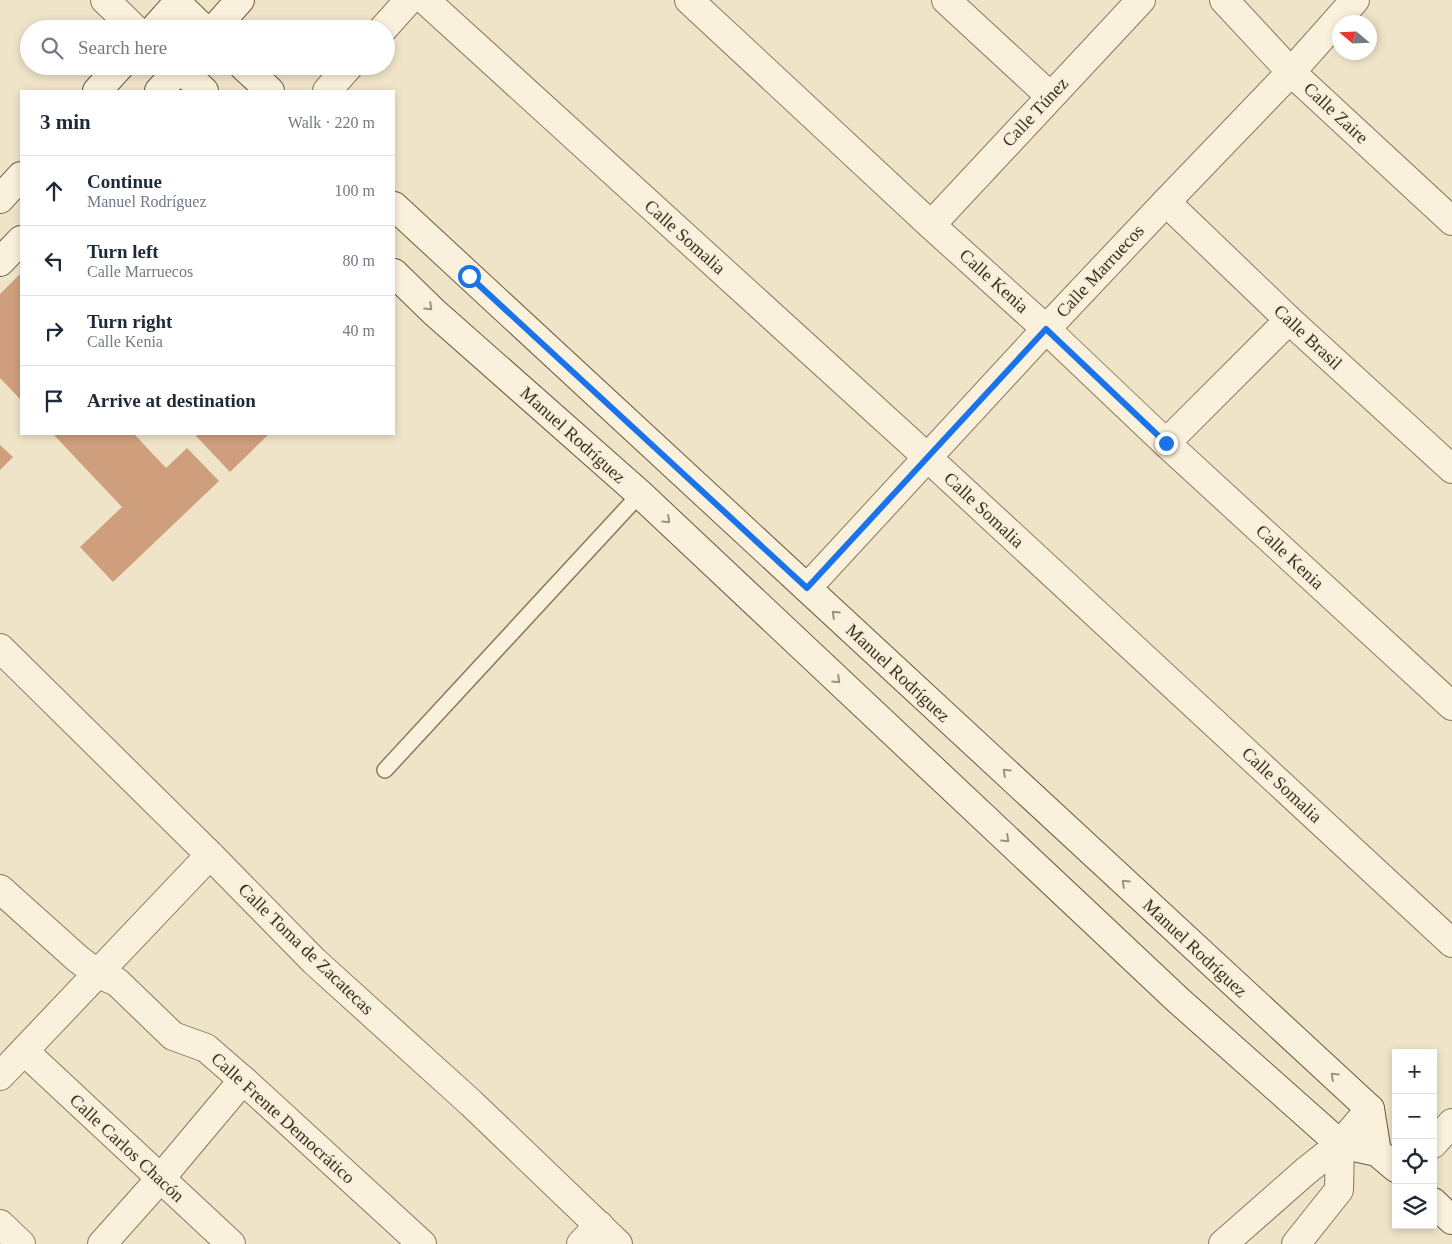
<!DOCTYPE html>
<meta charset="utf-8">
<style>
:root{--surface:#fff;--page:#f2f2f3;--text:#1f2937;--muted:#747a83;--line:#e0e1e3}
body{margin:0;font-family:"Times New Roman",serif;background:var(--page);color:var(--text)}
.controls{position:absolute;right:15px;bottom:15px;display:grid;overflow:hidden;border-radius:0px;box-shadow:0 2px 8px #0003}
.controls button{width:45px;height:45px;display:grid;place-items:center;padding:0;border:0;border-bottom:1px solid var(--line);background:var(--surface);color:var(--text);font:25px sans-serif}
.compass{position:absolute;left:1332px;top:15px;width:45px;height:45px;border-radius:50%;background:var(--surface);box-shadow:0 2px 8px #0003;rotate:289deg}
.stop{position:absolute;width:15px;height:15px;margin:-11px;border:4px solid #1a73e8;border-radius:50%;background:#fff}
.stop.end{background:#1a73e8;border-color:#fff;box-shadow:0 1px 5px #0008}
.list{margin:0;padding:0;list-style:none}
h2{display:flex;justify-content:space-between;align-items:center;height:65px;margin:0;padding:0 20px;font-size:21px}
h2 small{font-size:16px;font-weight:400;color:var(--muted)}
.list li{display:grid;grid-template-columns:32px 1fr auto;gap:15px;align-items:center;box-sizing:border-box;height:70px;padding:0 20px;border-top:1px solid var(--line)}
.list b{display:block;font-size:19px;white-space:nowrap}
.list p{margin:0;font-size:16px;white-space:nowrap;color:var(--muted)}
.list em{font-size:16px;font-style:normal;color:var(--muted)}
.icon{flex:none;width:28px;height:28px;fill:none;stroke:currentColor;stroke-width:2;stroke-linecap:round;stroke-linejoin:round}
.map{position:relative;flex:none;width:1452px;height:1244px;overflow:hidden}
.search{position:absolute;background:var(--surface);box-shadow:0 2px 8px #0003;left:20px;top:20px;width:375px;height:55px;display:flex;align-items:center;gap:12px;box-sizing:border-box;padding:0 18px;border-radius:28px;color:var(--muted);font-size:19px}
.panel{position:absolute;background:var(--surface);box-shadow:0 2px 8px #0003;left:20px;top:90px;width:375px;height:345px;border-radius:0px}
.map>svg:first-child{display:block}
.building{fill:#cf9f7d}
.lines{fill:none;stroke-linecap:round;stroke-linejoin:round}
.lane-casing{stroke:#8d765c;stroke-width:18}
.street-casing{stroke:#8d765c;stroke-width:30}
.secondary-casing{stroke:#6f573f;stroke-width:30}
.lane{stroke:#faf1dc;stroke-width:15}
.street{stroke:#faf1dc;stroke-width:28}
.secondary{stroke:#faf1dc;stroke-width:28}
.oneway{stroke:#9c907e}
.route{stroke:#1a73e8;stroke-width:6}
.labels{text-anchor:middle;stroke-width:4;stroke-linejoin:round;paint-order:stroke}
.street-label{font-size:18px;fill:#3d2e20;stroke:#f7eed8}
</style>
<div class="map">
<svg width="1452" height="1244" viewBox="0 0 1452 1244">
<rect width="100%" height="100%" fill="#f0e4c8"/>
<g class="building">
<polygon points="21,273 21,400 0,378 0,294"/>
<polygon points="53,434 134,434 166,468 187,448 219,481 113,582 80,547 122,507"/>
<polygon points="199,434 269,434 230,472 196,436"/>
<polygon points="0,445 13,457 0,470"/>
</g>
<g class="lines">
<defs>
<polyline id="lane" points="385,770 640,494"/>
<g id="street">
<polyline points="105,0 135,29"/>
<polyline points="425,0 928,458 1452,943"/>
<polyline points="689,0 931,225 1046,329 1166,443 1452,706"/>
<polyline points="946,0 1050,96"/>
<polyline points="1224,0 1291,72 1452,221"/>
<polyline points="383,29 409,0"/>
<polyline points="327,91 349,66"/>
<polyline points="1166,202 1289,320 1452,469"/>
<polyline points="931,225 1141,0"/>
<polyline points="1166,443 1289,320"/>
<polyline points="807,588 1046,329 1166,202 1291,72 1355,0"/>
<polyline points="0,648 210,855 314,961 471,1103 618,1244"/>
<polyline points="0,889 78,959 98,974 117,982 173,1036 206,1048 243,1080 422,1244"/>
<polyline points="24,1051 231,1244"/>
<polyline points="0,1076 210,855"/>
<polyline points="1433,1144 1452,1123"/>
<polyline points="0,1224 21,1244"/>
<polyline points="102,1244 160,1179 243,1080"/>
<polyline points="581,1244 599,1225"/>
<polyline points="1223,1244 1306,1171 1340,1144 1370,1109"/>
<polyline points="1296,1244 1339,1190 1340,1144"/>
</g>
<g id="secondary">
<polyline points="177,3 204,29"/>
<polyline points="154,29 180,0"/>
<polyline points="214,29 240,0"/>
<polyline points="177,66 204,91"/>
<polyline points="243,66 270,91"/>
<polyline points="97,91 120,66"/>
<polyline points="159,91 182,66"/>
<polyline points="0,199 21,176"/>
<polyline points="394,206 1370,1109 1377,1152"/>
<polyline points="0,262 21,240"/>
<polyline points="394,273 434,312 640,494 1178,1000 1340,1144 1377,1152 1396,1168"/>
<polyline points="1433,1202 1452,1220"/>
</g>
</defs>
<use href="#lane" class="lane-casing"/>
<use href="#street" class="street-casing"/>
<use href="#secondary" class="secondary-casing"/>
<use href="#lane" class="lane"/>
<use href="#street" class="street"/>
<use href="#secondary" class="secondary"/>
</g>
<defs><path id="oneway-chevron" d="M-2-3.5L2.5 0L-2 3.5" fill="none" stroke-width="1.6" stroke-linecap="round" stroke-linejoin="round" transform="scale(1.25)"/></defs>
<g class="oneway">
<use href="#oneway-chevron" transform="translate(429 307) rotate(44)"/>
<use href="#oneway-chevron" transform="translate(667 520) rotate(43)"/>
<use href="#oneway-chevron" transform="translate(835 614) rotate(-137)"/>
<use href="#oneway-chevron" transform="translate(837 680) rotate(43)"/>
<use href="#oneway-chevron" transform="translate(1006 772) rotate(-137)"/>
<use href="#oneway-chevron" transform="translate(1006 839) rotate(43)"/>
<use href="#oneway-chevron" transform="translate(1125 883) rotate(-137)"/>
<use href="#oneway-chevron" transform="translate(1334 1076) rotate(-137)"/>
</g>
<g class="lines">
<polyline class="route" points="469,276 807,588 1046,329 1166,443"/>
</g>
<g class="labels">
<g class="street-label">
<text transform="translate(1035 112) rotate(-47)" y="6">Calle Túnez</text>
<text transform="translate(1336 113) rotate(43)" y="6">Calle Zaire</text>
<text transform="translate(685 237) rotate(42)" y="6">Calle Somalia</text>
<text transform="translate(1100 271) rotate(-47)" y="6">Calle Marruecos</text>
<text transform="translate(994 281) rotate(42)" y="6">Calle Kenia</text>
<text transform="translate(1308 337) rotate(43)" y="6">Calle Brasil</text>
<text transform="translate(573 435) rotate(42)" y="6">Manuel Rodríguez</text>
<text transform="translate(984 510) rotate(43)" y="6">Calle Somalia</text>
<text transform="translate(1290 557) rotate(43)" y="6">Calle Kenia</text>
<text transform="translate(898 673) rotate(43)" y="6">Manuel Rodríguez</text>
<text transform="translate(1282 785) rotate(43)" y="6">Calle Somalia</text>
<text transform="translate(1195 948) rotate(43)" y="6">Manuel Rodríguez</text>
<text transform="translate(306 949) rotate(44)" y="6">Calle Toma de Zacatecas</text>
<text transform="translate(283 1118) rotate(42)" y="6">Calle Frente Democrático</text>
<text transform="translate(127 1148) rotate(43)" y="6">Calle Carlos Chacón</text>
</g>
</g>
</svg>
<div class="controls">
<button>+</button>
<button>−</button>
<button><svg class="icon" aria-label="locate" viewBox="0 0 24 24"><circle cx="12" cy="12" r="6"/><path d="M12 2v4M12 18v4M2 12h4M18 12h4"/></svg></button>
<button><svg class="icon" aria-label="layers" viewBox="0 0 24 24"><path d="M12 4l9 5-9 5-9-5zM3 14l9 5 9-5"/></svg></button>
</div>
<svg class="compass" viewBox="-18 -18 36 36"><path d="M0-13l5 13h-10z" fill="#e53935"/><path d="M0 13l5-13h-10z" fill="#747a83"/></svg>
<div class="stop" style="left:469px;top:276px"></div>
<div class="stop end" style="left:1166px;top:443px"></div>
<div class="search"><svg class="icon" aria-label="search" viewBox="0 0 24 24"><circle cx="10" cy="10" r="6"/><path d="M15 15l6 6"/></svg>Search here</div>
<section class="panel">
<h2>3 min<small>Walk · 220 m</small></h2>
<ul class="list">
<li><svg class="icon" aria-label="ahead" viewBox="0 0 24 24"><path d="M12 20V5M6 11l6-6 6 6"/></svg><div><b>Continue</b><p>Manuel Rodríguez</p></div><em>100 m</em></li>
<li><svg class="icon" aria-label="left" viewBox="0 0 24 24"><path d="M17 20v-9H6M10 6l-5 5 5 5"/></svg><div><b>Turn left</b><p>Calle Marruecos</p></div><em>80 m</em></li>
<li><svg class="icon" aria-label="right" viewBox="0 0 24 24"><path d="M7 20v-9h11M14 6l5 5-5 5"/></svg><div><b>Turn right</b><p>Calle Kenia</p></div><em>40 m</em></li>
<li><svg class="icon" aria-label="arrive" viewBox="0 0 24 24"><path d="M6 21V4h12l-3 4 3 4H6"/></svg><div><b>Arrive at destination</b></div></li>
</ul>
</section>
</div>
